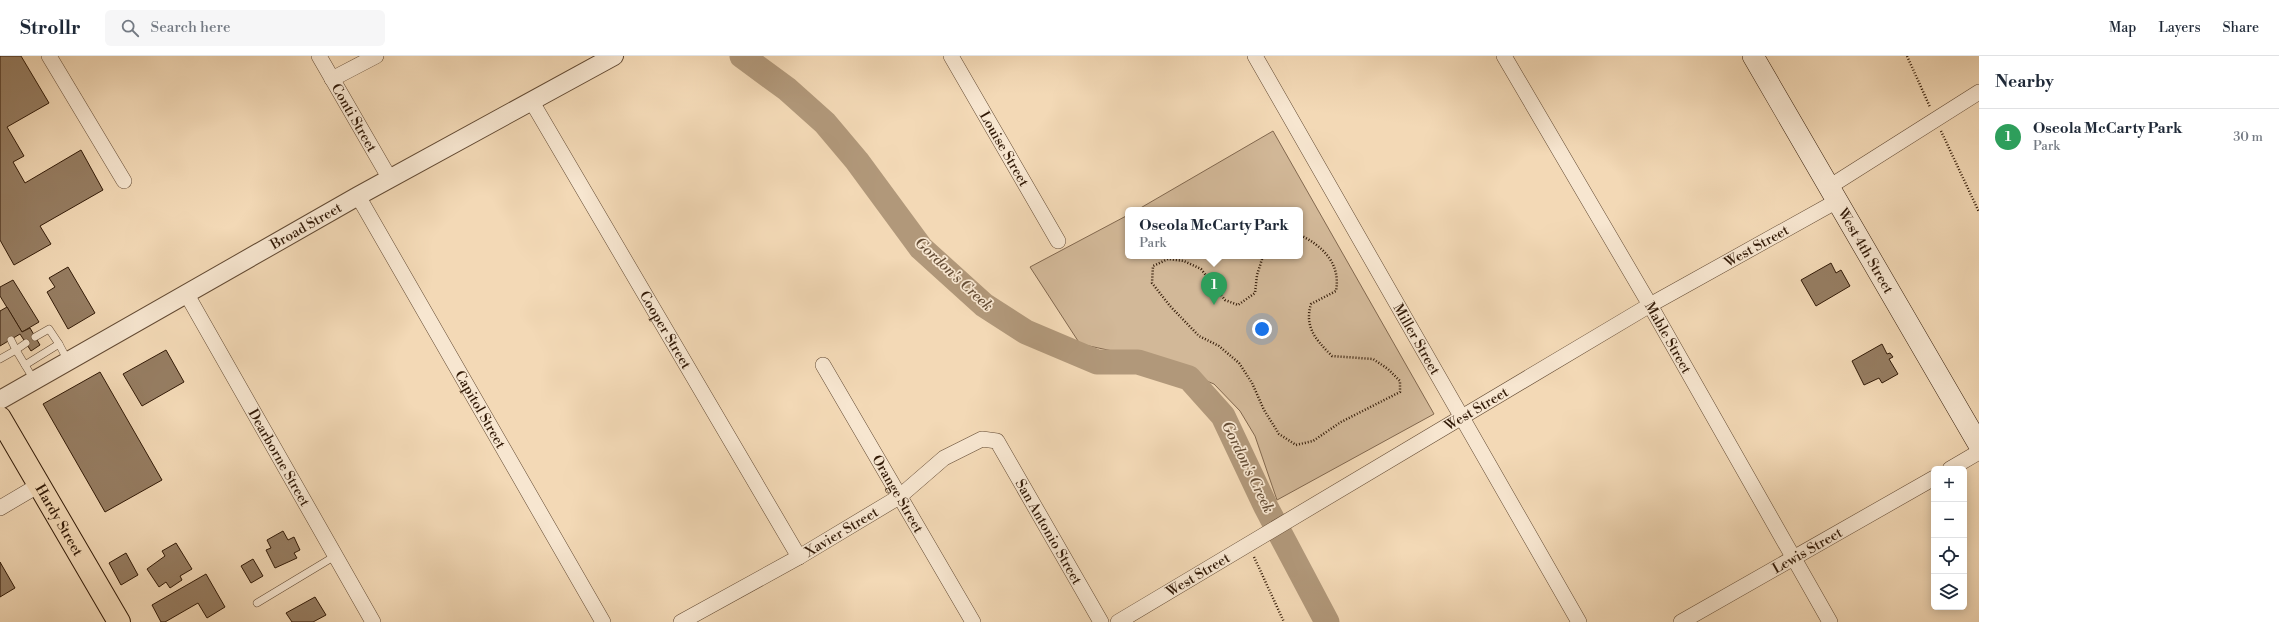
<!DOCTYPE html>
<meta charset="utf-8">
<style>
:root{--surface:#fff;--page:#f6f6f7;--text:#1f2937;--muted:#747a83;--line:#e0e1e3;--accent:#8f2418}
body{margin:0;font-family:"Libre Bodoni",serif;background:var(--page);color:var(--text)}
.controls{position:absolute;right:12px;bottom:12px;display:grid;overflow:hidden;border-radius:6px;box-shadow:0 2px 10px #0003}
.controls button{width:36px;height:36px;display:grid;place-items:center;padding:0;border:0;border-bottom:1px solid var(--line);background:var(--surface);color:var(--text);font:20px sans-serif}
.you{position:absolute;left:1262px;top:273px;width:14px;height:14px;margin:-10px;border:3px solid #fff;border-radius:50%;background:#1a73e8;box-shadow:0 0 0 6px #1a73e833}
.badge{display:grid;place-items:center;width:26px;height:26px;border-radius:50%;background:var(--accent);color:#fff;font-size:13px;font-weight:700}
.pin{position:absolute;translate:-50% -33px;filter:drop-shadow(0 1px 2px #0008)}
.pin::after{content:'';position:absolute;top:21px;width:14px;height:12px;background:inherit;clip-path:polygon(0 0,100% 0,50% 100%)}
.popup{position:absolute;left:1125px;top:151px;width:178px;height:52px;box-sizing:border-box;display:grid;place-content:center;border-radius:6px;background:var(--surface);filter:drop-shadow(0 1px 3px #0005);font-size:13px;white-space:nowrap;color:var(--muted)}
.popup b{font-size:15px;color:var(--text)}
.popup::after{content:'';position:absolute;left:50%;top:100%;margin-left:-8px;border:8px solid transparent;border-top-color:var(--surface)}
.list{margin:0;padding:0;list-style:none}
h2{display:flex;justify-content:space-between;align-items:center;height:52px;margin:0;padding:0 16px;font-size:17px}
h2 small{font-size:13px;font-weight:400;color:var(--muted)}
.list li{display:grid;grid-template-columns:26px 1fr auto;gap:12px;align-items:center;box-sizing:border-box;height:56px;padding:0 16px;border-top:1px solid var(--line)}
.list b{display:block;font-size:15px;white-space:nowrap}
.list p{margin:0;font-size:13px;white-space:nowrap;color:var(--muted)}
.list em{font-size:13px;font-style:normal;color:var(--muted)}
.icon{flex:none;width:22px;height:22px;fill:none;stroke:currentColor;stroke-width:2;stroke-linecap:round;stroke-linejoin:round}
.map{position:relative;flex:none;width:1979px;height:566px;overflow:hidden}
header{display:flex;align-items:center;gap:24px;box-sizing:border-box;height:56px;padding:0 20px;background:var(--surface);border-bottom:1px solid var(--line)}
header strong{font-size:19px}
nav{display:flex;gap:22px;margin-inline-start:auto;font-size:14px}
.search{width:280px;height:36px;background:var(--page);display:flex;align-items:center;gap:10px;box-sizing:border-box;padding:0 14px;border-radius:6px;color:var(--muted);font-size:15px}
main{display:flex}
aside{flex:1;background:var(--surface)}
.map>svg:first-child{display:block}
.green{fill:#d2b898;stroke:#82684f}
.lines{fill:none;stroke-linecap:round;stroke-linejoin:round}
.river{stroke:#b1987a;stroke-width:25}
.building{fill:#967d62;stroke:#311906}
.service-casing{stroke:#624932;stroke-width:8}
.minor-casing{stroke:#624932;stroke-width:16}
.tertiary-casing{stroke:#624932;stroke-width:20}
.secondary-casing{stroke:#311906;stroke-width:22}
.primary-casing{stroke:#311906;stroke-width:24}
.path{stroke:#311906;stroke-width:2.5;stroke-dasharray:1 2;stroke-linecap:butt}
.service{stroke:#f7e6d0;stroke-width:7}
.minor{stroke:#f7e6d0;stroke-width:15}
.tertiary{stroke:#f7e6d0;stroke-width:18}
.secondary{stroke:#f7e6d0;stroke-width:21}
.primary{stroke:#f3d9b6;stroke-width:22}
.labels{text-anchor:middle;stroke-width:3.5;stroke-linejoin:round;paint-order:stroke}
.street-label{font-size:14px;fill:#311906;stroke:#f7e6d0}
.water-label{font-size:15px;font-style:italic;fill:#644c34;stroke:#f7e6d0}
</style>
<header>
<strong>Strollr</strong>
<div class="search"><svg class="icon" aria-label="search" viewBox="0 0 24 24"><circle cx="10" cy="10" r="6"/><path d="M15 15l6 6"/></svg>Search here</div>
<nav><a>Map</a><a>Layers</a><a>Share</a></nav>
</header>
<main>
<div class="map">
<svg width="1979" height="566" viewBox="0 0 1979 566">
<rect width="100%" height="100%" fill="#f3d9b6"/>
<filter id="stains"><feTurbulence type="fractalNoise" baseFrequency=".005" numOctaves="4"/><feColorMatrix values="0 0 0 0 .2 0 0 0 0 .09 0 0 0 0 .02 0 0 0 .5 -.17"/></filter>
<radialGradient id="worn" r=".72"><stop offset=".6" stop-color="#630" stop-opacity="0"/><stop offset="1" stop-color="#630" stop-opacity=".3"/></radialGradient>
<polygon class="green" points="1273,75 1434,358 1277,444 1255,380 1240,355 1214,328 1197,321 1160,302 1133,297 1117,296 1080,288 1030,211 1128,159 1128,200 1300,200 1300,154 1137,154"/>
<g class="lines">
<polyline class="river" points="742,0 787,33 825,67 857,105 921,192 984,249 1026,276 1097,306 1138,306 1189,322 1223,360 1266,451 1327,566"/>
</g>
<g class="building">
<polygon points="0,0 21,0 49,47 7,71 24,100 13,106 25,127 81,94 103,134 40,170 51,188 14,209 0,184"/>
<polygon points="1831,207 1836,217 1841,214 1850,230 1816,250 1801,224"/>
<polygon points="68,211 95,257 68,273 47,236 55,231 49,222"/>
<polygon points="13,224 39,266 22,276 0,240 0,231"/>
<polygon points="7,251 22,276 30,272 40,289 31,295 20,278 0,290 0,255"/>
<polygon points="1882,288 1887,298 1890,297 1893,301 1889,303 1898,318 1882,327 1879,322 1864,329 1852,305"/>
<polygon points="166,294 184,326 142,350 123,318"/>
<polygon points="100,316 162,424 105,456 43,348"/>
<polygon points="283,475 288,484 294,481 300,494 294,497 297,502 275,512 266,494 271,492 267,484"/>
<polygon points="176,487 192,513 180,520 182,524 170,532 166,526 159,531 147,513 165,500 162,495"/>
<polygon points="126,497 138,519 121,529 109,507"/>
<polygon points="253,503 263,520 251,527 241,510"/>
<polygon points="0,506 15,532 0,541"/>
<polygon points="206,518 225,551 207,562 198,547 165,566 161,566 152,549"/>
<polygon points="315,541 326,559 313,566 292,566 286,557"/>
</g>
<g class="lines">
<defs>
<g id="service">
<polyline points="35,281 49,273 59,288"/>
<polyline points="11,284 16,294 26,287"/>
<polyline points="0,303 16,294 34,324"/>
<polyline points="25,309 59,288 68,305"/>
<polyline points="257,547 335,500"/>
</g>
<g id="minor">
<polyline points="49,0 124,125"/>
<path id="s1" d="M319,0L390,123"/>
<path id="s2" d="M951,0L1058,185"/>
<path id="s3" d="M1255,0L1579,566"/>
<path id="s4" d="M1504,0L1650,249L1830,566"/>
<polyline points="332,23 376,0"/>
<path id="s5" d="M532,46L799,501"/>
<polyline points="1829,131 1979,36"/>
<path id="s6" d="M358,140L603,566"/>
<path id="s7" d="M186,237L373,566"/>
<path id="s8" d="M823,309L973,566"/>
<polyline points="1950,413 1979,396"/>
<polyline points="0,452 39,429"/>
<path id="s9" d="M681,566L799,501L899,441L944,402L982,383L997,385L1101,566"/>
<path id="s10" d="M1118,566L1650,249L1837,145"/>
<path id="s11" d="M1681,566L1934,422"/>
</g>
<g id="tertiary">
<path id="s12" d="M0,344L358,140L614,0"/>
</g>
<g id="secondary">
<path id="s13" d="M1753,0L1979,389"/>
</g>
<g id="primary">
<path id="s14" d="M0,362L119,566"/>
</g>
</defs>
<use href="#service" class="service-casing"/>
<use href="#minor" class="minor-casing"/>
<use href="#tertiary" class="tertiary-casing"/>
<use href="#secondary" class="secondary-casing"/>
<use href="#primary" class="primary-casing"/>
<g class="path">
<polyline points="1907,0 1930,51"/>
<polyline points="1941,75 1979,156"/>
<path d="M1263,200L1257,219L1255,237L1238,249L1225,244L1201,213L1184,205L1168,203L1153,210L1152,227L1170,250L1199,280L1219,290L1239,307L1252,327L1264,354L1279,378L1296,389L1313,385L1341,366L1400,336V325L1388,313L1373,303L1332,300C1316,284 1304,271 1311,248L1336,235C1341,208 1323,190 1300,179"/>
<polyline points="1254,501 1284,566"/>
</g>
<use href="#service" class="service"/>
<use href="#minor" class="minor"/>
<use href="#tertiary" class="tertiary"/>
<use href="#secondary" class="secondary"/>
<use href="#primary" class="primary"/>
</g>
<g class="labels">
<g class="street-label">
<text dy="5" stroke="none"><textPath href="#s1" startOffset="71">Conti Street</textPath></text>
<text dy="5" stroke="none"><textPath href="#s2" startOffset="107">Louise Street</textPath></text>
<text dy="5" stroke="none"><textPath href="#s12" startOffset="352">Broad Street</textPath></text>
<text dy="5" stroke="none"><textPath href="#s10" startOffset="741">West Street</textPath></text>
<text dy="5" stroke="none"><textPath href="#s13" startOffset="225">West 4th Street</textPath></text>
<text dy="5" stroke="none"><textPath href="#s5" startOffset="264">Cooper Street</textPath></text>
<text dy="5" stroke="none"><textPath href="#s4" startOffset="326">Mable Street</textPath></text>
<text dy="5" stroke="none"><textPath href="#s3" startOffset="326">Miller Street</textPath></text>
<text dy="5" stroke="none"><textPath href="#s6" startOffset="246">Capitol Street</textPath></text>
<text dy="5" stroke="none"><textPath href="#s10" startOffset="417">West Street</textPath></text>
<text dy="5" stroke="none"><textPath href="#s7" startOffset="189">Dearborne Street</textPath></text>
<text dy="5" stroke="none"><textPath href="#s8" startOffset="149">Orange Street</textPath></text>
<text dy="5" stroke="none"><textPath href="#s14" startOffset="118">Hardy Street</textPath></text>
<text dy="5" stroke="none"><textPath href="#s9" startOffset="473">San Antonio Street</textPath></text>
<text dy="5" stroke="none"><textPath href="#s9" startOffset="184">Xavier Street</textPath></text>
<text dy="5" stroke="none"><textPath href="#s11" startOffset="145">Lewis Street</textPath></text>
<text dy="5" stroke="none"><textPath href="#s10" startOffset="93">West Street</textPath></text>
</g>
<g class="water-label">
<text transform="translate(954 218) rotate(43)" y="5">Gordon's Creek</text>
<text transform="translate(1248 411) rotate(64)" y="5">Gordon's Creek</text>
</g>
</g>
<rect width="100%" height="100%" filter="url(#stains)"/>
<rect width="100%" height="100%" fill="url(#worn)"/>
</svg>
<div class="controls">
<button>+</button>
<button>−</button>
<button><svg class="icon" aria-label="locate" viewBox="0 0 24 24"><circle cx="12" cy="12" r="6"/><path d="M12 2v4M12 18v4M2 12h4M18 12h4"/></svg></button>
<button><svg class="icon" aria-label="layers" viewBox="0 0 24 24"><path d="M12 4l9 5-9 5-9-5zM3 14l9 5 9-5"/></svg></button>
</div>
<div class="you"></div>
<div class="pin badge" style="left:1214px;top:249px;background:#2e9e5b">1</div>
<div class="popup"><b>Oseola McCarty Park</b>Park</div>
</div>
<aside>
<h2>Nearby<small></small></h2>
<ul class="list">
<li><span class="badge" style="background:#2e9e5b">1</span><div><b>Oseola McCarty Park</b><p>Park</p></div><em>30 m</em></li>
</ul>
</aside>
</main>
